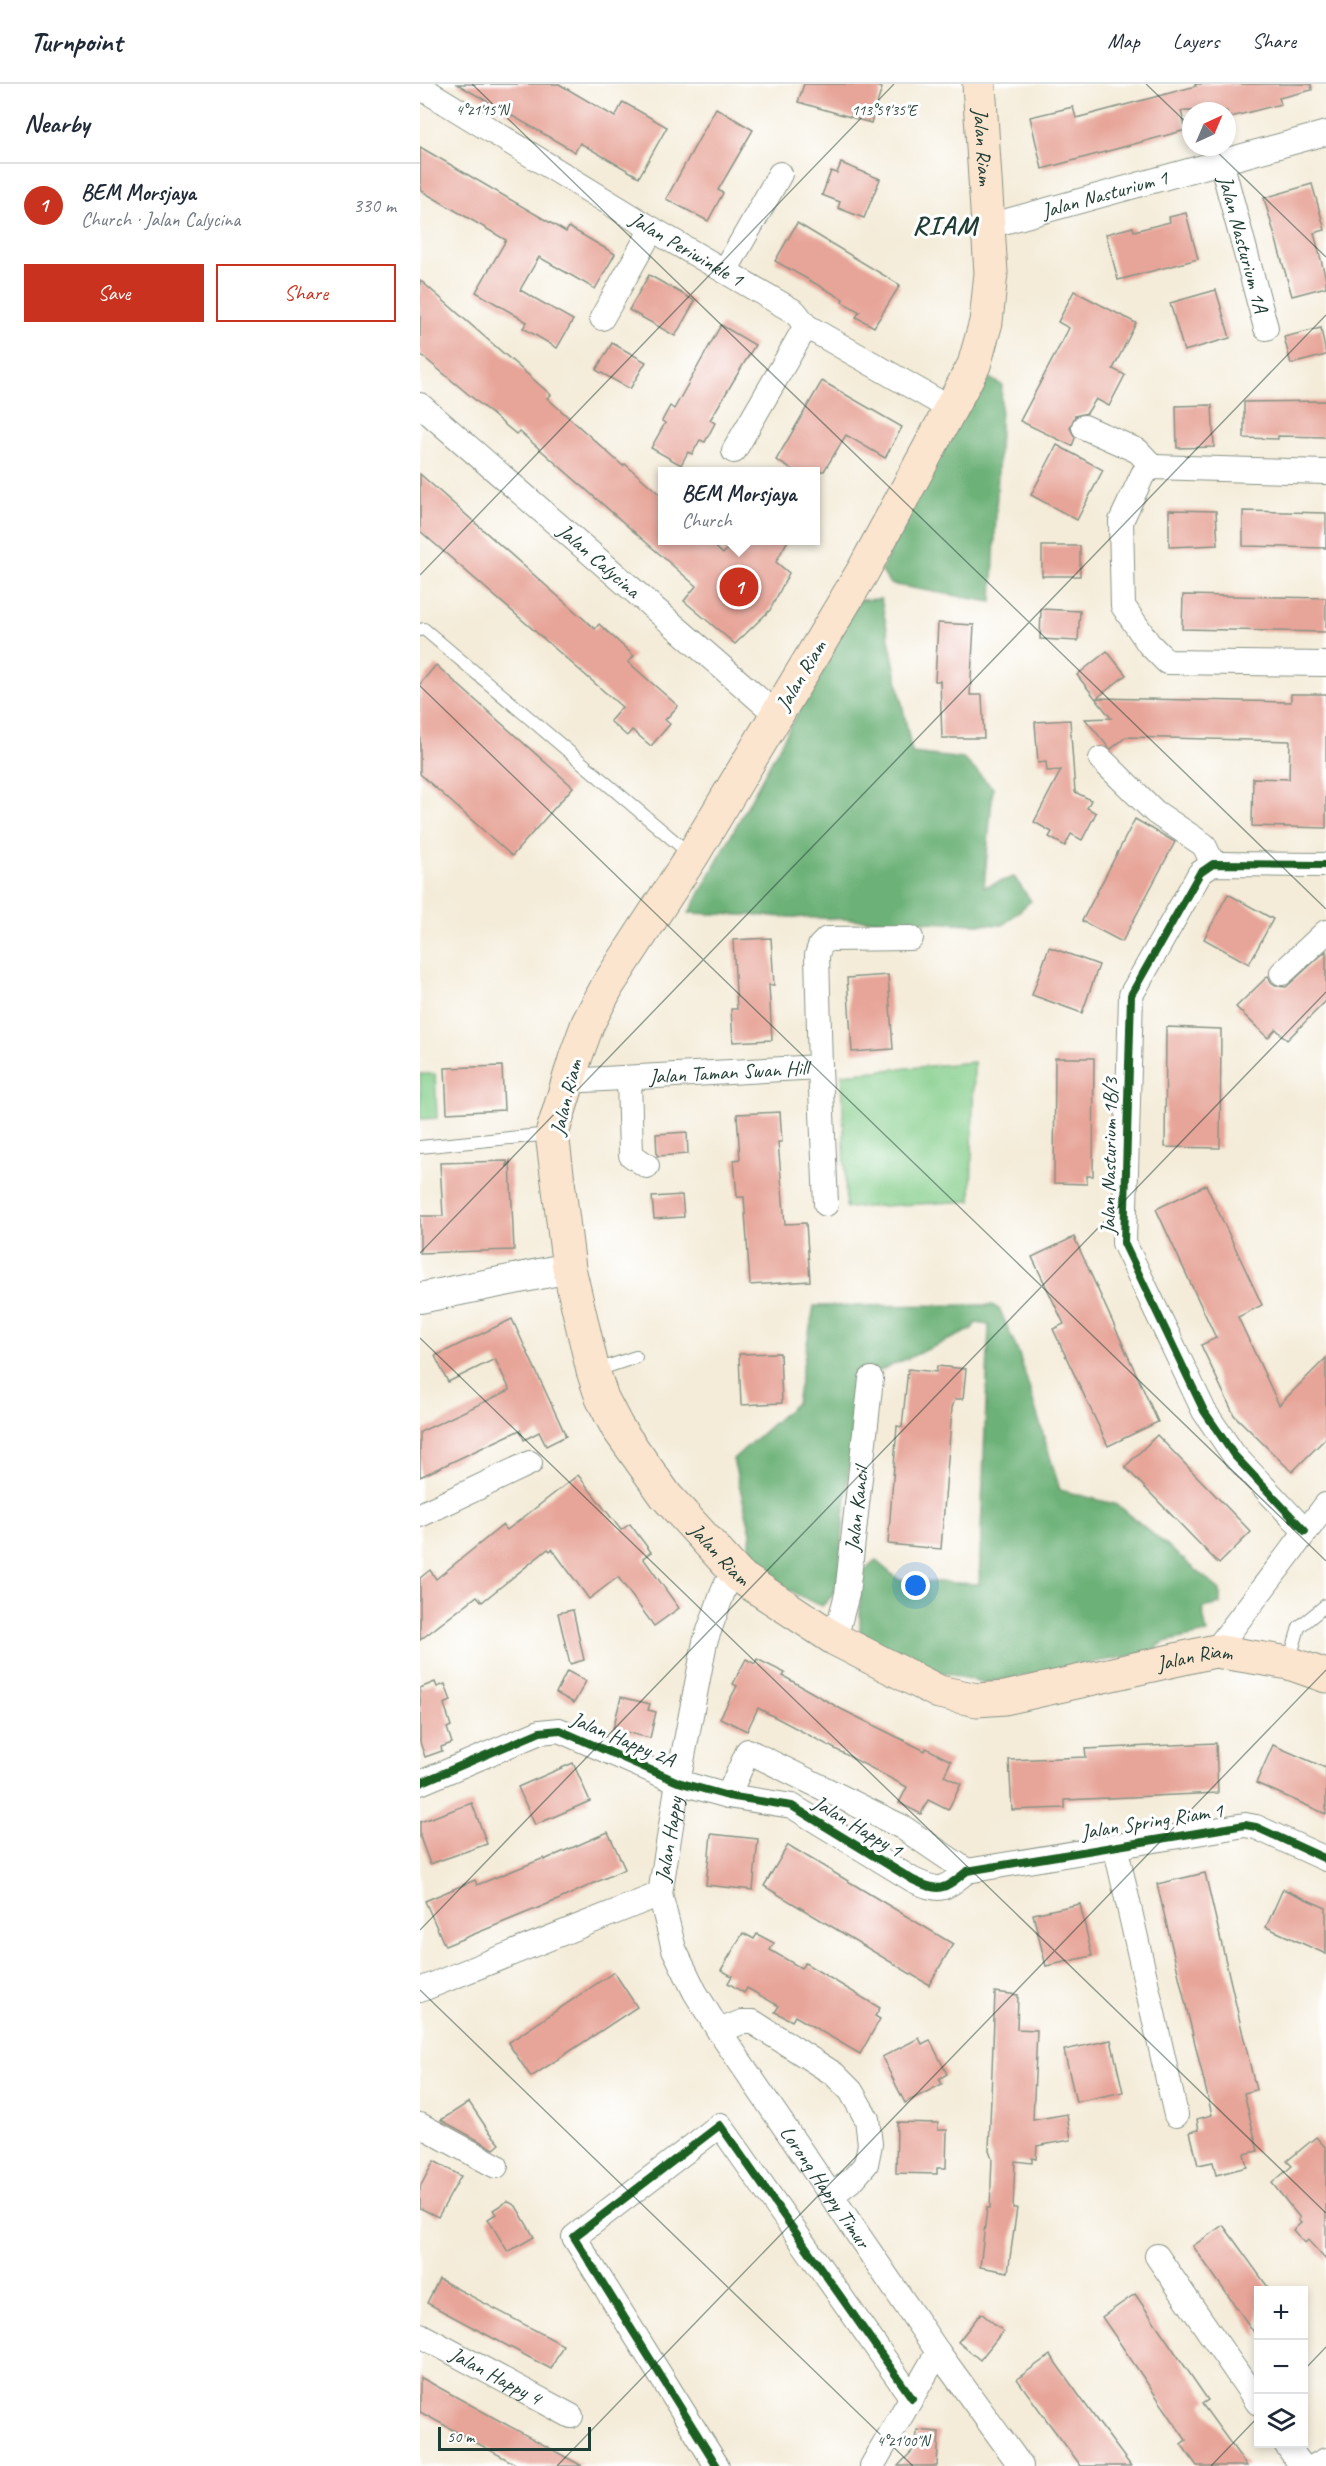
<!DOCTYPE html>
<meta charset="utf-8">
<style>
:root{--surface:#fff;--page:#f6f6f7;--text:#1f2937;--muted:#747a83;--line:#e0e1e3;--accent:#c8321e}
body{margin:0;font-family:Caveat,sans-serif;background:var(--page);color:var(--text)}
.controls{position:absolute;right:18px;bottom:18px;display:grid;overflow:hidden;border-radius:0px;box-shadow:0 3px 9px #0003}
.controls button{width:54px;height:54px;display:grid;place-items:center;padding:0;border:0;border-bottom:2px solid var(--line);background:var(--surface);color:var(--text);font:30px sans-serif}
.compass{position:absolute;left:762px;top:18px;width:54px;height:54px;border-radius:50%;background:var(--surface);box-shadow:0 3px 9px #0003;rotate:44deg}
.scale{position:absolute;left:18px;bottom:15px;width:153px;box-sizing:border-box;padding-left:6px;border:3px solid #1f3d34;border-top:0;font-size:16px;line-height:21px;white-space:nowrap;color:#1f3d34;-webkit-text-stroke:4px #fff;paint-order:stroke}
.you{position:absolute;left:496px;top:1502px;width:21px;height:21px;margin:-15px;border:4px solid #fff;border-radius:50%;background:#1a73e8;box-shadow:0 0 0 9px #1a73e833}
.badge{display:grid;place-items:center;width:39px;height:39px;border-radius:50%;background:var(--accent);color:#fff;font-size:20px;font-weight:700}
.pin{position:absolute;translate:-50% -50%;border:3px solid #fff;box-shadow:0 2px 6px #0006}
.popup{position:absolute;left:238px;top:383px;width:162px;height:78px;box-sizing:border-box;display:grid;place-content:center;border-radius:0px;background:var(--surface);filter:drop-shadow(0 2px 4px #0005);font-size:20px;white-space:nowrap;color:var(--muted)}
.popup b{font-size:22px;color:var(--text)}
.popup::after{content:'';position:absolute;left:50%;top:100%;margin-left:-12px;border:12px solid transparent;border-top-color:var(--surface)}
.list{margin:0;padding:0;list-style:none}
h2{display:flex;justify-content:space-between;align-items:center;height:78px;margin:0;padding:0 24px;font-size:26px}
h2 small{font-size:20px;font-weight:400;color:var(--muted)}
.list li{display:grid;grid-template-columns:39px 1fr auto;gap:18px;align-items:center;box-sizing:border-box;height:84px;padding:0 24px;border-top:2px solid var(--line)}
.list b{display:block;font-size:22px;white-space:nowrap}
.list p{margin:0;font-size:20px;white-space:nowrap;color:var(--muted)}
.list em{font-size:20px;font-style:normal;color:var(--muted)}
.actions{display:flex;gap:12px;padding:18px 24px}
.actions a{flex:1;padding:14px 0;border:2px solid var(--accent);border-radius:0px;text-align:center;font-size:21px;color:var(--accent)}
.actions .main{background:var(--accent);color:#fff}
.icon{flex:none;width:33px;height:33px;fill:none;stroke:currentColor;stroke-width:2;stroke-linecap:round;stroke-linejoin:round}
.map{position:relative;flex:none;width:906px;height:2382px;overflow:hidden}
header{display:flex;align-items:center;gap:36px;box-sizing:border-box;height:84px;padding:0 30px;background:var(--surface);border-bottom:2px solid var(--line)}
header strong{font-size:28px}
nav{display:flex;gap:33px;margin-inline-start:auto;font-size:21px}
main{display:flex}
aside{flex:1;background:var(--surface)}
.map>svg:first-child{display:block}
.green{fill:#85ce8b;stroke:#528660;stroke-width:1.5}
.forest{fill:#6cb177;stroke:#467756;stroke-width:1.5}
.building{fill:#e7a498}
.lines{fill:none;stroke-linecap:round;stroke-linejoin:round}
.service-casing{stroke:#8a9486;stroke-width:14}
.minor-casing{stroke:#8a9486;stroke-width:26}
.tertiary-casing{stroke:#8a9486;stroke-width:32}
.secondary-casing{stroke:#8a9486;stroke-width:35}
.service{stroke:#fff;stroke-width:12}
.minor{stroke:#fff;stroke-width:24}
.tertiary{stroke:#fff;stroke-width:30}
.secondary{stroke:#fce5cf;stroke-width:33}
.cycleway-casing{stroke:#fff;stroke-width:11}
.cycleway{stroke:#1b5e20;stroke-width:8}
.ticks{fill:none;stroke:#1f3d34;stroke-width:1.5;stroke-opacity:0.45}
.labels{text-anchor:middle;stroke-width:6;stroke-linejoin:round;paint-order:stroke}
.street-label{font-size:21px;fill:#1f3d34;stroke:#fff}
.district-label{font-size:27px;font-weight:bold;letter-spacing:1.5px;fill:#1f3d34;stroke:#fff}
.ticks-label{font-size:15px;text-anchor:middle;fill:#1f3d34;stroke:#fff;stroke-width:6;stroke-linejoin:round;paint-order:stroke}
</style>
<header>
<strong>Turnpoint</strong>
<nav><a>Map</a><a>Layers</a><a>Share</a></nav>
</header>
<main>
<aside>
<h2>Nearby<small></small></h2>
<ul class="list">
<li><span class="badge">1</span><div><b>BEM Morsjaya</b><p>Church · Jalan Calycina</p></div><em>330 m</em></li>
</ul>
<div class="actions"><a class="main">Save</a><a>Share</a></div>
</aside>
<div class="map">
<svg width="906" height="2382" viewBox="0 0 906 2382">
<rect width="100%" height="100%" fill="#fff"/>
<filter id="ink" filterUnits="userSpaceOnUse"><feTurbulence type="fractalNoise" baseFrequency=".0167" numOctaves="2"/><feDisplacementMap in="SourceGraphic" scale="12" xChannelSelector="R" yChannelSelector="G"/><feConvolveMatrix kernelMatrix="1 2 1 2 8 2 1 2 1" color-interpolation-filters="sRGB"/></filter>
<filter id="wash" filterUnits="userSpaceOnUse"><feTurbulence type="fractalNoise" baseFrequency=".008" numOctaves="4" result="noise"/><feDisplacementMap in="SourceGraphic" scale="24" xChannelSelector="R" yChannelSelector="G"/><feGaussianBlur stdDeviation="1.35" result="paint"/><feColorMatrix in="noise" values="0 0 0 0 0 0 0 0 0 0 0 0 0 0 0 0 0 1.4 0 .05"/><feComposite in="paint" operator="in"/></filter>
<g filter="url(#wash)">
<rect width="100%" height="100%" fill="#f4ecd9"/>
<g class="green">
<polygon points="554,978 551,1117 426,1124 422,990"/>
<polygon points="0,990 15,990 17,1034 0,1035"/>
</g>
<g class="forest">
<polygon points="567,293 582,301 572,518 470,500 461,486 540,328"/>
<polygon points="461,515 492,669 544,675 573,704 564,803 594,793 611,817 583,841 269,829 439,516"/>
<path d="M572,1221L580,1226L599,1270L640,1406L698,1421L800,1506V1520L782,1524L787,1549L744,1558L731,1568L566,1599L520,1588L474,1570L440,1549V1489L456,1477L479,1496L559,1500L569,1241L556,1239L551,1246L437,1297L418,1498L412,1512L402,1522C373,1510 350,1497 328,1474L331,1449L313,1375L376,1319L394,1222Z"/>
</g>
<g id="blocks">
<g class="building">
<polygon points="37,0 139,0 195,33 203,18 247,43 219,93 160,59 155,68"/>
<polygon points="384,0 450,0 462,4 451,39 378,18"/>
<polygon points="775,0 891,0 892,6 859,14 861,20 807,34 807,27 761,27 766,46 622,85 610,33 653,23 656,34 776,2"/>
<polygon points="296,24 333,46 298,106 303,109 288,137 246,115"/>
<polygon points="0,63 146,148 149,143 195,170 175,205 119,173 100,206 153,236 137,264 103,244 107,238 56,208 86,156 0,106"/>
<polygon points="421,79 460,95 444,134 418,124 420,118 402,111 411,87 417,89"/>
<polygon points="892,100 905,146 894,149 906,195 906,203 872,212 844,114"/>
<polygon points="766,129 778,175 698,196 686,150 713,143 714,147 750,138 749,133"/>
<polygon points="377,139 480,201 454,243 436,233 440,228 422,218 423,215 355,177"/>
<polygon points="229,191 275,217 255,252 209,226"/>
<polygon points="0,196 131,311 127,314 203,382 205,380 243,413 243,456 288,456 303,470 315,456 368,456 356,478 369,489 350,526 315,560 264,517 276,502 99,347 96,350 0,270"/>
<polygon points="796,206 810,254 764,267 750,219"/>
<polygon points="654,207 716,239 693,285 705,291 689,322 676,315 667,329 655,332 650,344 655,354 652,362 600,337 649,244 638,238"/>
<polygon points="301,241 335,261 290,336 295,339 285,358 280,356 272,370 268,368 261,381 231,364 245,339 242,337 250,322 254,325"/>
<polygon points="901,244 906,271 871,280 864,253"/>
<polygon points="192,259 226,278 210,305 176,286"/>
<polygon points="402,297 482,343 465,374 426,351 404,387 374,387 356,376"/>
<polygon points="906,317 906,353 858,352 858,355 824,354 824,318"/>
<polygon points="792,321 794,363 757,364 756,322"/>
<polygon points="637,361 683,386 657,436 611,411"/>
<polygon points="0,390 175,545 179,540 214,572 208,578 258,622 245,636 250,640 231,662 212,646 207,652 190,637 202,623 0,447"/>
<polygon points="749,426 796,427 798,461 749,463"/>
<polygon points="823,427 906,429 906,464 823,462"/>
<rect x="622" y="462" width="38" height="30"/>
<polygon points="763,511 906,514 906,548 762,545"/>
<polygon points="621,525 660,527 658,557 620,555"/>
<polygon points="518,539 554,541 550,611 562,611 564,654 522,654 520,597 515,597"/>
<polygon points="687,567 706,591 677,614 871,618 871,610 906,610 906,744 832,742 833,694 869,695 870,657 706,653 691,665 689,664 665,635 691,634 657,591"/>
<polygon points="16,581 153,703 92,772 0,690 0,600"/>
<polygon points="650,636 655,708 671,716 667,724 676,729 662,756 651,750 645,762 629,753 632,748 614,738 641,686 627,687 626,678 618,679 615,638"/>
<polygon points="715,735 755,758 702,858 662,837"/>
<polygon points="808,810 853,835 829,880 784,855"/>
<polygon points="351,854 354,901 349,901 352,956 313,958 311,925 317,925 313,856"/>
<polygon points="629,863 679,881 662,929 612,911"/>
<polygon points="906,867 906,917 867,956 856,945 848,954 816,923 848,892 851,898 857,902 866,903"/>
<polygon points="468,891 473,965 432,968 427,894"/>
<polygon points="746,943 801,945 800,1064 745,1063"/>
<polygon points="635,974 674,974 673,1092 667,1092 667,1100 634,1099"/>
<polygon points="82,982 84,1026 27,1029 25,984"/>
<polygon points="360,1028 362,1058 358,1058 365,1140 386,1139 390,1197 330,1201 324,1113 317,1113 314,1076 320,1075 317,1030"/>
<polygon points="267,1048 268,1070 237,1072 236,1050"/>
<polygon points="87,1077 87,1083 90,1077 94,1166 0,1169 0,1132 23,1132 20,1079"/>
<polygon points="786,1101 842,1221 818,1233 859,1321 906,1274 906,1354 872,1388 814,1331 781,1261 796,1254 736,1125"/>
<polygon points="262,1111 264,1133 234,1135 232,1113"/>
<polygon points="654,1153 738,1338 688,1362 633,1245 644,1240 612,1173"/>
<polygon points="92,1235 146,1352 126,1362 119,1348 104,1356 100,1346 0,1393 0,1348 90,1306 75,1275 28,1298 15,1272"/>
<polygon points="360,1269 362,1319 321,1321 319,1270"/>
<polygon points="517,1282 546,1285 543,1315 535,1315 532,1324 521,1465 468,1460 477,1342 482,1343 488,1285 516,1288"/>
<polygon points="737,1351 831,1448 799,1480 705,1383"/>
<polygon points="158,1391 201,1446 210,1440 231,1468 223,1474 259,1524 234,1542 198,1493 169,1515 132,1465 130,1467 128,1465 62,1518 57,1512 0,1556 0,1494 10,1486 16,1495 83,1441 87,1446"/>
<polygon points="153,1526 164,1576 150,1580 138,1529"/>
<polygon points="326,1575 335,1580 337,1575 365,1589 363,1592 421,1625 505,1667 506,1664 531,1677 524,1692 541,1700 528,1726 508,1716 501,1730 479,1719 487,1703 338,1624 327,1647 300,1634 317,1602 313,1600"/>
<polygon points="147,1587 166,1597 154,1619 136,1609"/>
<polygon points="15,1598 17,1603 25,1600 31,1617 24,1620 31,1642 27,1644 32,1659 21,1663 22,1667 5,1673 0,1658 0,1604"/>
<polygon points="201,1613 230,1620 228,1626 236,1628 230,1654 193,1645"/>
<polygon points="796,1659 798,1709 645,1716 645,1724 592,1726 589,1676 666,1673 665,1665"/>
<polygon points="853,1661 906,1684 906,1730 836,1699"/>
<polygon points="153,1679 170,1717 115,1741 98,1703"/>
<polygon points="52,1719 67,1760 10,1780 0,1753 0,1738"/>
<polygon points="188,1748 205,1785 140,1815 25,1862 5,1817 55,1796 57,1801 124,1774 124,1776"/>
<polygon points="291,1750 338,1755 333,1806 286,1801"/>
<polygon points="368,1761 533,1860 509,1901 344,1802"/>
<polygon points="785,1789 836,2006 824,2009 838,2067 824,2070 827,2083 796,2091 793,2078 778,2081 770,2048 779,2046 777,2035 792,2031 737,1800"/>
<polygon points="863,1805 906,1824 906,1870 846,1843"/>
<polygon points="660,1820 672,1872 626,1882 613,1830"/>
<polygon points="323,1849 334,1855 337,1850 354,1859 350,1866 381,1884 385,1879 460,1924 455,1932 460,1935 440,1970 375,1932 372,1937 355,1928 359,1922 327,1904 324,1909 308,1899 312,1892 301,1886"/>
<polygon points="194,1888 217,1923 111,1993 88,1959"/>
<polygon points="575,1908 598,1911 597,1945 617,1946 613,2036 647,2030 651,2056 617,2062 616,2075 612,2074 612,2079 595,2077 593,2124 597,2124 588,2188 560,2183 567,2124 570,2124 572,2074 569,2066"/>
<polygon points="499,1954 502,1960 510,1956 527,1990 519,1995 522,2000 485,2019 462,1973"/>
<polygon points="691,1956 703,2008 656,2018 644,1966"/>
<polygon points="49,2018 68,2046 80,2060 74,2065 21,2036"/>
<polygon points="477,2038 518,2039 518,2046 527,2046 526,2084 517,2084 517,2090 476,2089"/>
<polygon points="896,2053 906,2064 906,2176 888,2156 885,2159 873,2146 881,2139 878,2136 880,2134 852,2099 872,2082 867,2077"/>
<polygon points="14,2077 41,2092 18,2133 0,2124 0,2103"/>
<polygon points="87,2117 96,2122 114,2153 88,2168 68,2135 76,2130 73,2126"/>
<polygon points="803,2141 850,2206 838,2206 838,2254 773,2162"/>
<polygon points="19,2195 143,2261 131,2285 7,2219"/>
<polygon points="715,2210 788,2316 782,2320 827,2382 777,2382 761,2360 766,2356 682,2233"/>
<polygon points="561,2229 583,2247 560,2276 538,2258"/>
<polygon points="630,2271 678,2338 711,2382 661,2382 628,2338 597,2295"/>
<polygon points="0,2293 162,2382 99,2382 0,2328"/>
<polygon points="497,2346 519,2348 517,2382 478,2382 496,2363"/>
</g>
</g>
</g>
<g filter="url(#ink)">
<use href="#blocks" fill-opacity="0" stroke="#8a9486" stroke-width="1.5"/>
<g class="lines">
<defs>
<g id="service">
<polyline points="0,546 4,545 271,771"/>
<polyline points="0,1063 130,1050"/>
<polyline points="174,1287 216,1273"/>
<polyline points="869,1578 879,1543 906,1521"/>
</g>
<g id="minor">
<path id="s1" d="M0,3L232,145L375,228L386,242L531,325"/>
<path id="s2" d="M801,77L846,244"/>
<path id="s3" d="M569,142L906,49"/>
<polyline points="305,187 360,90"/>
<polyline points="182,234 232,145"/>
<path id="s4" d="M0,321L357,631"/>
<polyline points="664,343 718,367 733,383"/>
<polyline points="314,367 386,242"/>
<polyline points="906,388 733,383 723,390 701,437 703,522 729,560 747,578 906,580"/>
<polyline points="681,675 735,728 784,761 793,780"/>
<polyline points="862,889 906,848"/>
<polyline points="400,983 406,1120"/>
<polyline points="209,994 211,1071 227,1082"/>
<path id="s5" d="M147,997L400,983L397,871L400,862L407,855L491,854"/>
<polyline points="0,1431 110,1379"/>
<polyline points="885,1447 814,1371 784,1327 704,1159 711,911 780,789 793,780 906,781"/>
<path id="s6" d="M415,1555L427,1510L451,1295"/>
<polyline points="795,1567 906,1421"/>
<path d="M0,1699L120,1648L139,1646L258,1698L308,1712L372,1722L493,1796C521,1809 523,1806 547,1787L825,1741L836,1743L906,1775"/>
<polyline points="308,1712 328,1667 482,1743 547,1787"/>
<polyline points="695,1761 756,2031"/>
<path id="s7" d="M240,1810L254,1865L275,1908L299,1947L518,2268L601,2382"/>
<path id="s8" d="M0,1906L240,1810L258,1698L285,1558L305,1502L319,1492"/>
<polyline points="299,1947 322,1938 333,1938 414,1990 431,2007 447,2035 450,2060 446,2080 433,2095 412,2111"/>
<polyline points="0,2041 76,2082"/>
<polyline points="737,2172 838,2319"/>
<path id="s9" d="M0,2251L151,2332"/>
<polyline points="866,2360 882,2382"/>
<polyline points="297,2382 154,2153 300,2041 492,2314"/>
<polyline points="452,2382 518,2268"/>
<polyline points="895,2382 906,2376"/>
</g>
<polyline id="tertiary" points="0,1214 149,1184"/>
<g id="secondary">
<path id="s10" d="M559,0L571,189L566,238L554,281L443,487L272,772L188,901L168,939L156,972L132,1050L149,1184L173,1287L182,1314L197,1343L246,1412L319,1492L415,1555L519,1608L557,1616L585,1614L795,1567L869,1579L906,1592"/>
</g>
</defs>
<use href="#service" class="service-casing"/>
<use href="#minor" class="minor-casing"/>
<use href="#tertiary" class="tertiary-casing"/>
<use href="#secondary" class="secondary-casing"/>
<use href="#service" class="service"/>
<use href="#minor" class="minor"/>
<use href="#tertiary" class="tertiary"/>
<use href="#secondary" class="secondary"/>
<defs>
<g id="cycleway">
<polyline points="885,1447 814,1371 784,1327 704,1159 711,911 780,789 793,780 906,781"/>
<path d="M0,1699L120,1648L139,1646L258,1698L308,1712L372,1722L493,1796C521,1809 523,1806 547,1787L825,1741L836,1743L906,1775"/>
<polyline points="297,2382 154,2153 300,2041 492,2314"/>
</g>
</defs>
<use href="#cycleway" class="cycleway-casing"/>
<use href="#cycleway" class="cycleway"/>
</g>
</g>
<path class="ticks" d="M52,0L906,825M726,0L771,43M792,63L906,173M0,491L474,0M0,602L906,1477M0,1169L906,231M0,1254L906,2129M0,1846L906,908M0,1906L493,2382M884,2286L906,2263M137,2382L906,1586M791,2382L838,2333"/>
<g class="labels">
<g class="street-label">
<text dy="7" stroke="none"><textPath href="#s10" startOffset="63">Jalan Riam</textPath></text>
<text dy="7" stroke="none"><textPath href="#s3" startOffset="120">Jalan Nasturium 1</textPath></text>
<text dy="7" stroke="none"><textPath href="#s2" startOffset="86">Jalan Nasturium 1A</textPath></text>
<text dy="7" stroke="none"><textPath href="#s1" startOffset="312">Jalan Periwinkle 1</textPath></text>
<text dy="7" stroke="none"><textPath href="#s4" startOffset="237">Jalan Calycina</textPath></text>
<text transform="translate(381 591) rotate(-59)" y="7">Jalan Riam</text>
<text dy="7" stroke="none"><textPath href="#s5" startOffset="162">Jalan Taman Swan Hill</textPath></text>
<text transform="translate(146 1013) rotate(-76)" y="7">Jalan Riam</text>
<text transform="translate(689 1072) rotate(-89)" y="7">Jalan Nasturium 1B/3</text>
<text dy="7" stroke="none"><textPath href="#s6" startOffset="132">Jalan Kancil</textPath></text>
<text dy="7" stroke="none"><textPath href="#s10" startOffset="1629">Jalan Riam</textPath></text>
<text dy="7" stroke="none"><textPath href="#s10" startOffset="2151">Jalan Riam</textPath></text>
<text transform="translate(203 1655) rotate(23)" y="7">Jalan Happy 2A</text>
<text transform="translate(732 1737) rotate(-9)" y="7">Jalan Spring Riam 1</text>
<text transform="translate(438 1742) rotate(31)" y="7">Jalan Happy 1</text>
<text dy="7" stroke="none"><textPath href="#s8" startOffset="314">Jalan Happy</textPath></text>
<text dy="7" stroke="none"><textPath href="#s7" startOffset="339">Lorong Happy Timur</textPath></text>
<text dy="7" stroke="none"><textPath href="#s9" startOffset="86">Jalan Happy 4</textPath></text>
</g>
<g class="district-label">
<text x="525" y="150">RIAM</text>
</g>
</g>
<g class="ticks-label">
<text x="62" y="31">4°21'15"N</text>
<text x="464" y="31">113°59'35"E</text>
<text x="483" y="2362">4°21'00"N</text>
</g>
</svg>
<div class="controls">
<button>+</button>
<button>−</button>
<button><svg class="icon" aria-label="layers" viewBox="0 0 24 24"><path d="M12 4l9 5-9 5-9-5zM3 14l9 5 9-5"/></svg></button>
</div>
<svg class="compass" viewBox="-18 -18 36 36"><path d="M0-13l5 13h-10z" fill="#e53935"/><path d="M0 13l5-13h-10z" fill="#747a83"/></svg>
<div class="scale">50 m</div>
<div class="you"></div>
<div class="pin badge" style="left:319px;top:503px">1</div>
<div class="popup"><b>BEM Morsjaya</b>Church</div>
</div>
</main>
